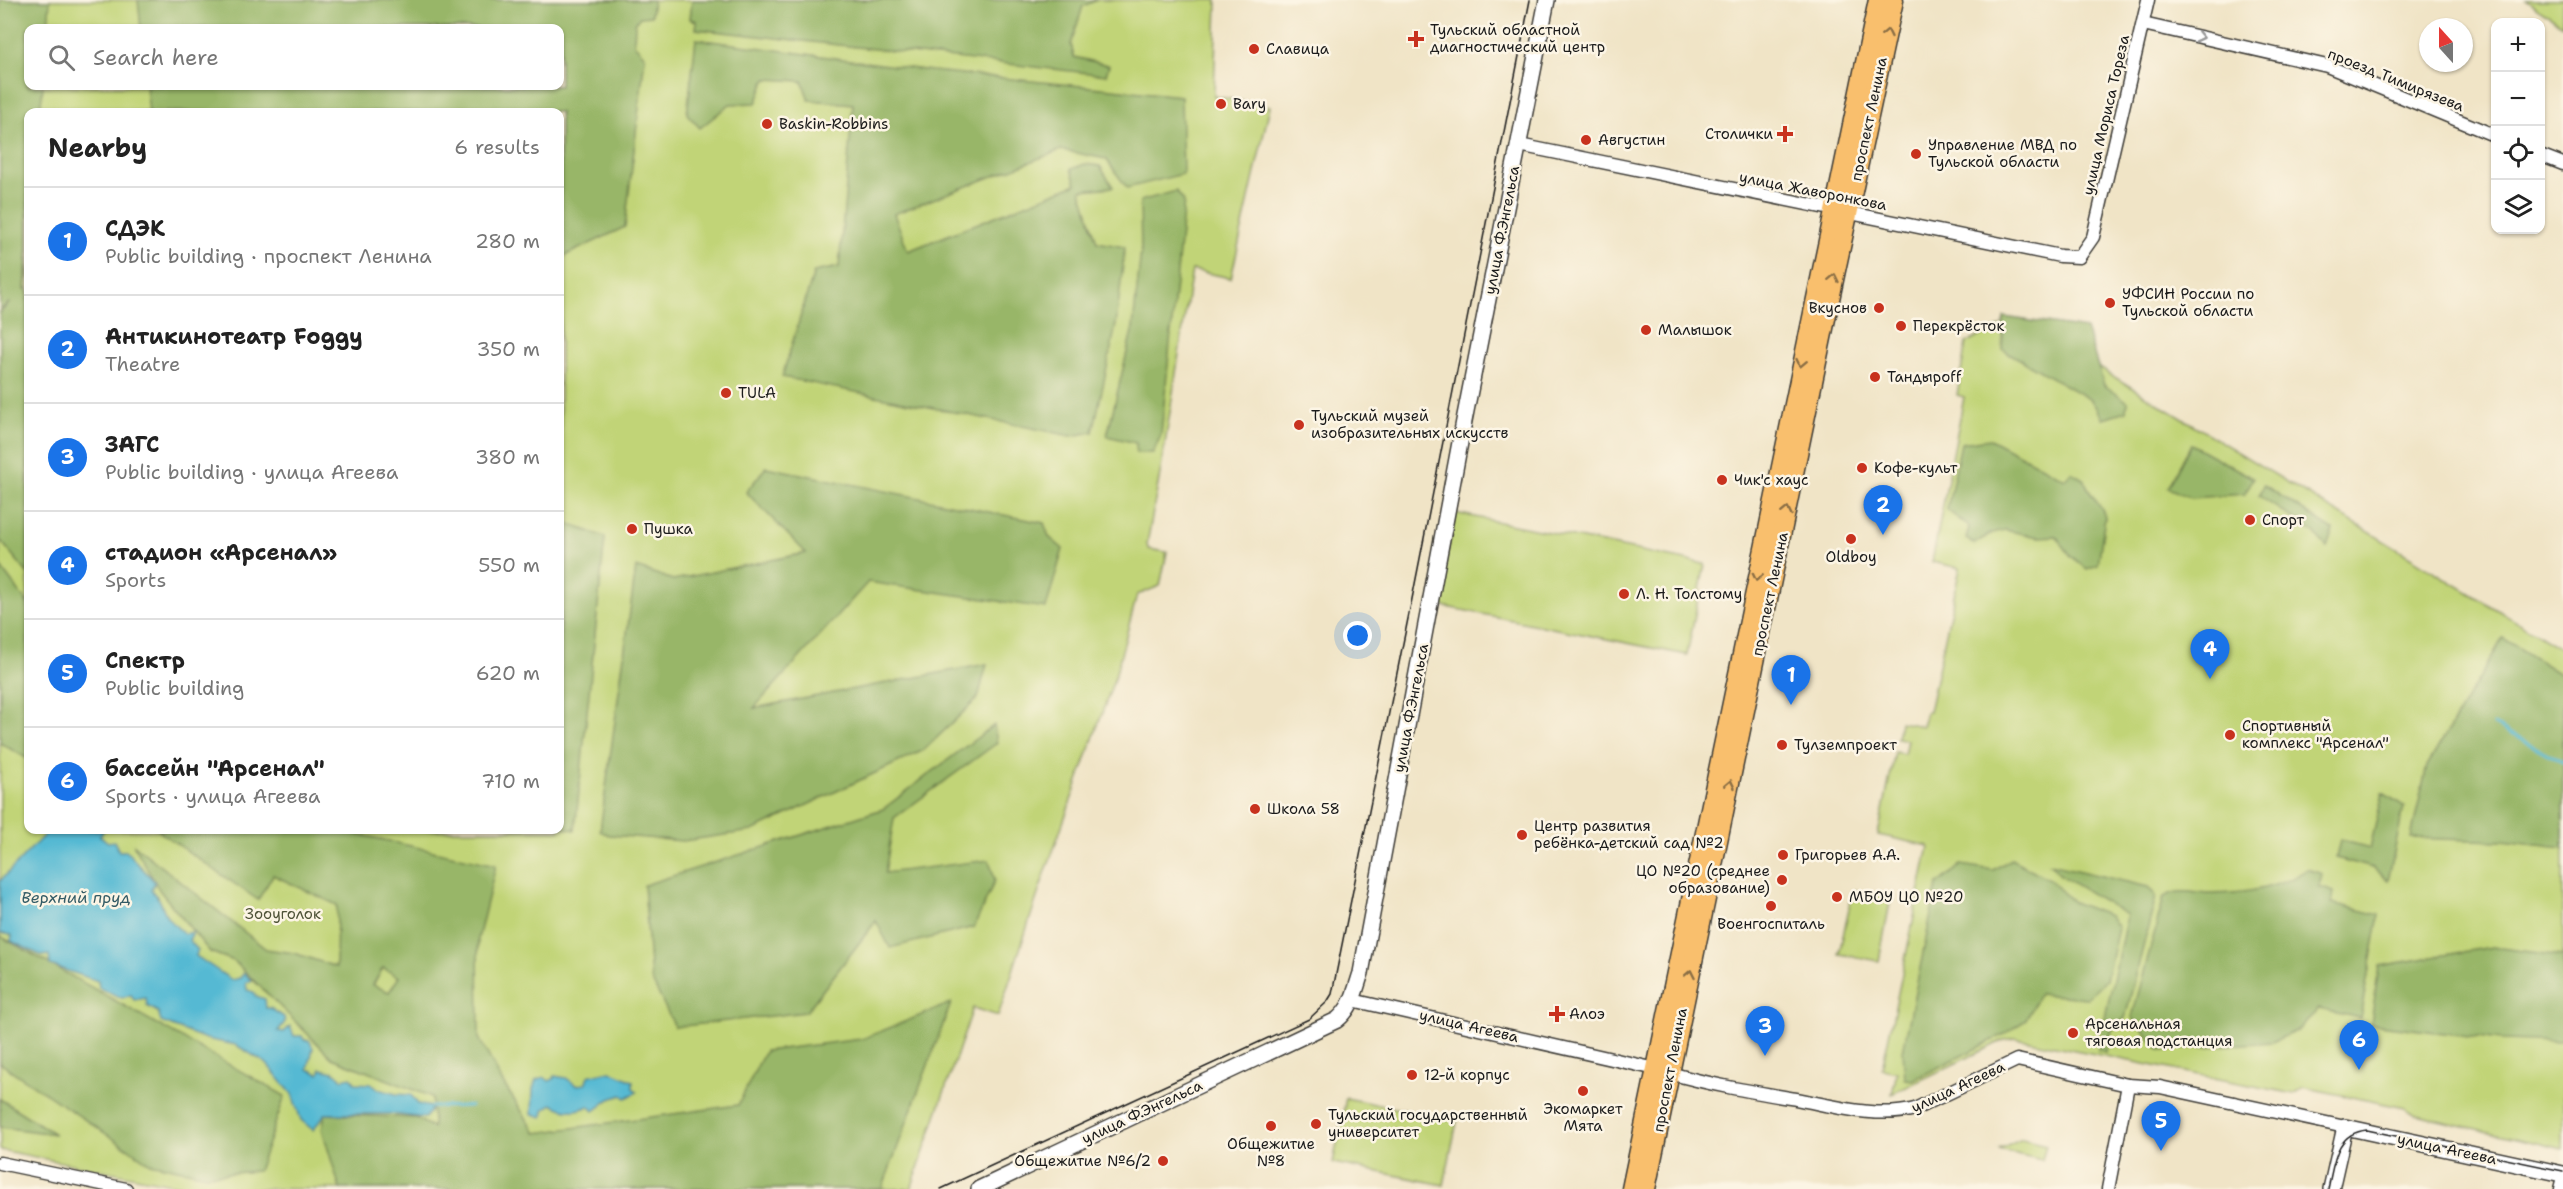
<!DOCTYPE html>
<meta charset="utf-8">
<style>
:root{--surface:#fff;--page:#f2f2f2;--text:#222;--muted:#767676;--line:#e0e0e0;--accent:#1a73e8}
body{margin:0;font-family:"Shantell Sans",sans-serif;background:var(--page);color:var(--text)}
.controls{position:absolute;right:18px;top:18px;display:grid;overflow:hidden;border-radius:12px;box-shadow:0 2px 4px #0004}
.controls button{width:54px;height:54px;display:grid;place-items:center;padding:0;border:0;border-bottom:2px solid var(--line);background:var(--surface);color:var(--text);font:30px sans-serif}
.compass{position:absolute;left:2419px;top:18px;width:54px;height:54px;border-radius:50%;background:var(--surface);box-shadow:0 2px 4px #0004;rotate:339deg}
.you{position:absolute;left:1358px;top:636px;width:21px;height:21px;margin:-15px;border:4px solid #fff;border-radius:50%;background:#1a73e8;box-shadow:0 0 0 9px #1a73e833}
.badge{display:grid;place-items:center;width:39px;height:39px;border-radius:50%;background:var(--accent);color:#fff;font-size:20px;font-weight:700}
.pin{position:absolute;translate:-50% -50px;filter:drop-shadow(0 2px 3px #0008)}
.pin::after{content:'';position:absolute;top:32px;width:21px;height:18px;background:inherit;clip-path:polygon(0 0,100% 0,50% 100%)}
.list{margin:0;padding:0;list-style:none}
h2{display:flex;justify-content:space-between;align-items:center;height:78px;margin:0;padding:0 24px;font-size:26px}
h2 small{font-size:20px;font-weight:400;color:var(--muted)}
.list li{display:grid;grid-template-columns:39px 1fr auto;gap:18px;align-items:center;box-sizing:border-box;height:108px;padding:0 24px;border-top:2px solid var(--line)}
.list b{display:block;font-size:22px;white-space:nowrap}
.list p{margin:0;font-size:20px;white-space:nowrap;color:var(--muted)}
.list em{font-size:20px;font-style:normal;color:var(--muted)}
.icon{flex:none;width:33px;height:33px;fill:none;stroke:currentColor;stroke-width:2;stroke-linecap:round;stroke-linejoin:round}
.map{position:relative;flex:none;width:2563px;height:1189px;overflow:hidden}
.search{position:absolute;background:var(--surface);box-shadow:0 2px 4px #0004;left:24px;top:24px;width:540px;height:66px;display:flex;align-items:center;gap:15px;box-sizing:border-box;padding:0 21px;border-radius:12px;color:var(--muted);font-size:22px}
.panel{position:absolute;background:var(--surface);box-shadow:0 2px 4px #0004;left:24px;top:108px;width:540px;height:726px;border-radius:12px}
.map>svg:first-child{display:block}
.green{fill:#c1d477;stroke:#6e784a;stroke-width:1.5;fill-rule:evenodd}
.forest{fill:#98b668;stroke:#5a6942;stroke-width:1.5;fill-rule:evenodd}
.water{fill:#55b9d3;stroke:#386a78;stroke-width:1.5}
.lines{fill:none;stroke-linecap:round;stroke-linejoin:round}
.stream{stroke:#55b9d3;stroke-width:3}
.minor-casing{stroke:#3c3a36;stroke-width:15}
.tertiary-casing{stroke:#3c3a36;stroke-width:18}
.primary-casing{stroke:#3c3a36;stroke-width:21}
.minor{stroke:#fff;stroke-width:12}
.tertiary{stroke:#fff;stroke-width:15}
.primary{stroke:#f9bf6d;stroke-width:18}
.tram{stroke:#1c1c1c;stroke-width:1.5}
.oneway{stroke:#8a6e44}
.oneway2{stroke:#999}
.poi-dot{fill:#c8321e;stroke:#fcf5e5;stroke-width:2}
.labels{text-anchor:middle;stroke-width:5;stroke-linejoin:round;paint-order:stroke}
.poi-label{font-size:15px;fill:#1c1c1c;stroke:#fcf5e5;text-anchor:start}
.street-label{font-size:15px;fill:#1c1c1c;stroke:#fcf5e5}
.park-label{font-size:15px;fill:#4e5337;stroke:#fcf5e5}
.water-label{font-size:16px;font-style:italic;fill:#335b65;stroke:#fcf5e5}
</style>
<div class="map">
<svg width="2563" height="1189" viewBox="0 0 2563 1189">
<rect width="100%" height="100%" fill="#fcf5e5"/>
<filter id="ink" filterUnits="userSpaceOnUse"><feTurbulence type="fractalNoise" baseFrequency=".0167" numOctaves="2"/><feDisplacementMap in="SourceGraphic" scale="12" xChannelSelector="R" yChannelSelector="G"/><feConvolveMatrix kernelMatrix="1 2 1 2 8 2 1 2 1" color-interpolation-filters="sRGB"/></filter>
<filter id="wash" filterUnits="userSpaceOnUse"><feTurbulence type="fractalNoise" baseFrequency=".008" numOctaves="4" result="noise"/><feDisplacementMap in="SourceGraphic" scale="24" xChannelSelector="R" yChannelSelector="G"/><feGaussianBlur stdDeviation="1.35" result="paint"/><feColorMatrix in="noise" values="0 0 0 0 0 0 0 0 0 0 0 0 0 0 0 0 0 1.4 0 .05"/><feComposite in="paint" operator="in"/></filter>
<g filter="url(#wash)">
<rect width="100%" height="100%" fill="#f0e4c6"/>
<g class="green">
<path d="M0,0H1217L1214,96L1270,106L1231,278L1192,270L1162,463L1147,544L1148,549L1167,552L1160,586L1137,595L1115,677L1043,879L998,1016L973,1008L911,1189H196L0,1150ZM28,28H560V86H28ZM28,112H560V830H28Z"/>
<polygon points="2525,0 2563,0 2563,25"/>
<polygon points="2005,324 2098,367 2563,650 2563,1149 2416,1115 2405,1108 2303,1087 2294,1094 2015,1038 2004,1040 1892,1094 1897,1072 1882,1069 1929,846 1878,835 1895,752 1904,754 1907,740 1897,738 1900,722 1922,726 1926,712 1929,712 1960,568 1932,562 1964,397 1957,395 1966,343"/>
<polygon points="1455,513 1705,564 1687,655 1437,605"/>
<polygon points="1853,890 1891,897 1879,961 1839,954"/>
<polygon points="1346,1098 1457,1121 1444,1185 1333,1163"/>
<polygon points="2022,1139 2046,1145 2042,1160 1999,1150"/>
</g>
<g class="forest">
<polygon points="0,0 50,0 48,28 28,28 28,86 43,86 40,112 28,112 28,245 25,289 28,288 28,574 0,540 0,313 10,302 0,310"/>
<polygon points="138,0 653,0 651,16 640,17 635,23 634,44 645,56 625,227 560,258 560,112 149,112 146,86 560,86 560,28 141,28"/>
<polygon points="692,0 1097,0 1083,6 1071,44 1074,57 1109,65 1106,75 696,29 697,21 690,19"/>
<polygon points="696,39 932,71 1181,96 1183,174 1127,188 1106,159 1061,150 894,214 908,251 1076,184 1071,169 1085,164 1100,166 1113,187 1081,190 1097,242 1125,247 1116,325 1093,432 1071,436 782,377 814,272 839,267 853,104 809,100 802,81 766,79 756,103 730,104 700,128 687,114"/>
<polygon points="1176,191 1184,201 1161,435 1153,453 1136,453 1136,443 1107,436 1133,327 1141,251 1140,201"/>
<polygon points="2004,317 2086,329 2104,385 2127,401 2126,411 2103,418 2091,400 2002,349"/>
<path d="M1990,439L2065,479L2071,472L2085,480C2088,495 2101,503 2105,517L2098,565L2087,569L2071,556L2056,536L2038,537L2005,530L1992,533L1974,544L1966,539L1969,527L1947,510L1961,443Z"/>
<polygon points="2191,444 2253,478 2245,494 2191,498 2168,488"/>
<polygon points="766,467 1044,523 1049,537 1063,549 1046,608 868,582 754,708 987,664 978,698 924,750 752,831 683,841 609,835 600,831 636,567 673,580 806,553 746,492"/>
<polygon points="2264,485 2333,530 2327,547 2313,532 2259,496"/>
<polygon points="560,521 605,537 575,830 560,827"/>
<polygon points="0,566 28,604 28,759 0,743"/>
<polygon points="2503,638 2563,676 2563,848 2502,841 2411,838 2427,766"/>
<polygon points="994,725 997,743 894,818 885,873 989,860 995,880 974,927 890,948 876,921 806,1012 675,1027 651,979 644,885 883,809"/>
<polygon points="2383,793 2404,806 2388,881 2373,868 2336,858 2340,840 2370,848"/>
<path d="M157,830H339L496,865L478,939L479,1038L503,1083L536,1133L738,1105L765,1051L862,1039L951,1003L882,1189H340L322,1129L325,1114L416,1118L433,1128L432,1097L332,1058L234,961L210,952L160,891L133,844L266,949L294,953L336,967L337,905L273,875L258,900ZM383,968L399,977L389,992L373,985Z"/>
<polygon points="2011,859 2049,879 2073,902 2110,916 2118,928 2106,980 2087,998 2039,994 2026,1020 2003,1035 1913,1080 1905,1079 1903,1051 1937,885 1961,865 1993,870"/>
<polygon points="2050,864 2148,887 2156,896 2125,1018 2112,1030 2106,1052 2098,1050 2127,915 2060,875"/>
<path d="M2307,869L2322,874L2319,887L2334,892L2332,903L2379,915L2360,1018L2319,1009L2296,1031L2272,1042L2159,1050L2132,1017L2164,897C2179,888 2193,893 2209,894C2242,894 2280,889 2307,869Z"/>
<polygon points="0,936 285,1096 258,1171 206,1175 150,1163 0,1063"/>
<polygon points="2492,947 2563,956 2563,1042 2502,1040 2371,1024 2379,966"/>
<polygon points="0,1099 55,1134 0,1127"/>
</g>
<g class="water">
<polygon points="49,830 104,830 100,836 108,842 114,841 119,851 126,851 155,882 151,890 159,899 167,917 184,934 193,932 189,940 198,950 196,956 232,980 240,978 244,973 252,981 246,982 247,990 254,992 255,996 265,999 266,1008 270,1008 284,1017 285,1022 278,1031 284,1032 290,1026 294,1036 302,1036 304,1040 309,1040 313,1048 308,1069 319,1074 321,1069 334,1072 342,1079 351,1077 355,1083 371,1084 378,1089 396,1094 411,1095 418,1104 431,1107 430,1112 425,1118 391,1114 325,1114 313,1130 301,1120 292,1094 266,1063 236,1045 206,1039 161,1022 158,1012 147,1006 146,998 134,1000 131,995 122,998 99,988 98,981 50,965 49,955 42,956 11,941 12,935 0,933 0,881"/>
<path d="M610,1071L633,1081V1088L637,1092L626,1098L622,1095L610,1099L594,1111L589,1106C576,1112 565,1112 552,1104L544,1110L543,1117L532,1114L533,1089L536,1080L544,1077L549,1081L554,1079V1076L566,1078L576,1085L585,1084L588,1076Z"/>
</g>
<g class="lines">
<g class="stream">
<polyline points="2494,725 2563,762"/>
<polyline points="431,1107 471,1106"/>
</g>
</g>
</g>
<g filter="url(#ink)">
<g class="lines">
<defs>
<g id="minor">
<polyline points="2143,24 2327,66 2496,136"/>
<polyline points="1519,145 2060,256 2079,257 2093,237 2148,0"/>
<polyline points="2540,155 2563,164"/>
<polyline points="1352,1000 1656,1069"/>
<path d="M1670,1073C1711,1085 1754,1092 1796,1099C1834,1106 1877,1119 1915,1109L2017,1060L2128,1085L2160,1087L2345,1127"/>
<polyline points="0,1163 126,1189"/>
<polyline points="2108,1189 2128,1085"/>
<polyline points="2561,1189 2563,1181"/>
</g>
<g id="tertiary">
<path d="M979,1189L1337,1020C1352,1008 1355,991 1361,973L1464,421L1547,0"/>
<polyline points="2331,1189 2345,1127 2563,1174"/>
</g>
<g id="primary">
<polyline points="1631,1189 1878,0"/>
<polyline points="1646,1189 1835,275 1894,0"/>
</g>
</defs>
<use href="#minor" class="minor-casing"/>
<use href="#tertiary" class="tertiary-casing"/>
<use href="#primary" class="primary-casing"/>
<use href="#minor" class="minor"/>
<use href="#tertiary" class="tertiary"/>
<use href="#primary" class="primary"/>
<g class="tram">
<polyline points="941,1189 1309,1019 1327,1002 1332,994 1413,594 1530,0"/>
<path d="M2328,1189C2334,1163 2335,1133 2367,1130L2563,1171"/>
</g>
</g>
<defs><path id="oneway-chevron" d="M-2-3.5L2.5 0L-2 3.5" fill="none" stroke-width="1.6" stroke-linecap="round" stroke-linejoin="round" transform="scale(1.5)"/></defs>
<g class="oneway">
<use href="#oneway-chevron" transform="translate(1887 33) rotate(-78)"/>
<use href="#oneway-chevron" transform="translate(1834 278) rotate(-78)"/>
<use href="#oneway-chevron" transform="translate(1801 363) rotate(102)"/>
<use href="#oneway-chevron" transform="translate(1787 511) rotate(-78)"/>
<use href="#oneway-chevron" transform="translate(1757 577) rotate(102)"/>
<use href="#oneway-chevron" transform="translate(1730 784) rotate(-78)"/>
<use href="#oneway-chevron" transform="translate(1690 974) rotate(-79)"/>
</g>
<use class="oneway2" href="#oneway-chevron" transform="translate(2200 37) rotate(13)"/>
</g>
<g class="poi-dot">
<path d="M1413 30h6v6h6v6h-6v6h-6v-6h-6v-6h6z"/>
<circle cx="1254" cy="49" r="6"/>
<circle cx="1221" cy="104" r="6"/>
<circle cx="767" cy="124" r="6"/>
<path d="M1782 125h6v6h6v6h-6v6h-6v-6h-6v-6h6z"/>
<circle cx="1586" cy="140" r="6"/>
<circle cx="1916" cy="154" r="6"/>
<circle cx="2110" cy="303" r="6"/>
<circle cx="1879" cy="308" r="6"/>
<circle cx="1901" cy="326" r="6"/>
<circle cx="1646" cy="330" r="6"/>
<circle cx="1875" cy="377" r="6"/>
<circle cx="726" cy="393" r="6"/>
<circle cx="1299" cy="425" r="6"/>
<circle cx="1862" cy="468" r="6"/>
<circle cx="1722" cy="480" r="6"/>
<circle cx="2250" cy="520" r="6"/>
<circle cx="632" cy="529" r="6"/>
<circle cx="1851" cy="539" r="6"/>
<circle cx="1624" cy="594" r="6"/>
<circle cx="2230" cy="735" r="6"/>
<circle cx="1782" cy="745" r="6"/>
<circle cx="1255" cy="809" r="6"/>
<circle cx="1522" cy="835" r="6"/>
<circle cx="1783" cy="855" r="6"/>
<circle cx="1782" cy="880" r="6"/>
<circle cx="1837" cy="897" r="6"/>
<circle cx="1771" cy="906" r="6"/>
<path d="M1554 1005h6v6h6v6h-6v6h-6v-6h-6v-6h6z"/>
<circle cx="2073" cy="1033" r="6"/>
<circle cx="1412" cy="1075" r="6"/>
<circle cx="1583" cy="1091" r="6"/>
<circle cx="1316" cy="1124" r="6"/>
<circle cx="1271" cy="1126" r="6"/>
<circle cx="1163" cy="1161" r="6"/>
</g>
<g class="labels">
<g class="poi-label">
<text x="1430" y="35">Тульский областной<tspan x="1430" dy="17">диагностический центр</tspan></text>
<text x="1266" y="54">Славица</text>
<text x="1233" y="109">Bary</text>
<text x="779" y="129">Baskin-Robbins</text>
<text x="1773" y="139" text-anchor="end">Столички</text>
<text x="1598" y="145">Августин</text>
<text x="1928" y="150">Управление МВД по<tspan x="1928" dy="17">Тульской области</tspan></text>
<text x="2122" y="299">УФСИН России по<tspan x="2122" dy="17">Тульской области</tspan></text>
<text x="1867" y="313" text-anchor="end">Вкуснов</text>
<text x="1913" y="331">Перекрёсток</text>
<text x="1658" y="335">Малышок</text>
<text x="1887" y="382">Тандырoff</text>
<text x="738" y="398">TULA</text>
<text x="1311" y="421">Тульский музей<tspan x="1311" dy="17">изобразительных искусств</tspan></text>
<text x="1874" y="473">Кофе-культ</text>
<text x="1734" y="485">Чик'с хаус</text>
<text x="2262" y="525">Спорт</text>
<text x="644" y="534">Пушка</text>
<text x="1851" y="562" text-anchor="middle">Oldboy</text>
<text x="1636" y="599">Л. Н. Толстому</text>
<text x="2242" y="731">Спортивный<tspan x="2242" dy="17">комплекс "Арсенал"</tspan></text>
<text x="1794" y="750">Тулземпроект</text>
<text x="1267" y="814">Школа 58</text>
<text x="1534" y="831">Центр развития<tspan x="1534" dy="17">ребёнка-детский сад №2</tspan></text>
<text x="1795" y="860">Григорьев А.А.</text>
<text x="1770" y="876" text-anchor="end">ЦО №20 (среднее<tspan x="1770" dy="17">образование)</tspan></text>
<text x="1849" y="902">МБОУ ЦО №20</text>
<text x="1771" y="929" text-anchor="middle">Военгоспиталь</text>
<text x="1569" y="1019">Алоэ</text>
<text x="2085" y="1029">Арсенальная<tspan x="2085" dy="17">тяговая подстанция</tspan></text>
<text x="1424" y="1080">12-й корпус</text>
<text x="1583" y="1114" text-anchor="middle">Экомаркет<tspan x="1583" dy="17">Мята</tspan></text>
<text x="1328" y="1120">Тульский государственный<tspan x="1328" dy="17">университет</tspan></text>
<text x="1271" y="1149" text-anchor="middle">Общежитие<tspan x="1271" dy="17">№8</tspan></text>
<text x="1151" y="1166" text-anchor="end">Общежитие №6/2</text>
</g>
<g class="street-label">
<text transform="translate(2396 80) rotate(22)" y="5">проезд Тимирязева</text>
<text transform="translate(2106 115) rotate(-77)" y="5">улица Мориса Тореза</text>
<text transform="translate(1869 119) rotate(-78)" y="5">проспект Ленина</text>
<text transform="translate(1813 191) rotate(11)" y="5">улица Жаворонкова</text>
<text transform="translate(1502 230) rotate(-79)" y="5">улица Ф.Энгельса</text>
<text transform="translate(1770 594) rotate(-78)" y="5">проспект Ленина</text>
<text transform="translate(1411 708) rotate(-79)" y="5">улица Ф.Энгельса</text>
<text transform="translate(1469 1026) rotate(13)" y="5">улица Агеева</text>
<text transform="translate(1670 1070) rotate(-79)" y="5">проспект Ленина</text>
<text transform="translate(1958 1087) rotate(-25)" y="5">улица Агеева</text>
<text transform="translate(1142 1112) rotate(-25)" y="5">улица Ф.Энгельса</text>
<text transform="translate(2447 1149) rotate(12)" y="5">улица Агеева</text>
</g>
<g class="park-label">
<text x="283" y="919">Зооуголок</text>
</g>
<g class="water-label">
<text x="76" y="903">Верхний пруд</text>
</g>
</g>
</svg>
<div class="controls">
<button>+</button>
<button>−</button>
<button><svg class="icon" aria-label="locate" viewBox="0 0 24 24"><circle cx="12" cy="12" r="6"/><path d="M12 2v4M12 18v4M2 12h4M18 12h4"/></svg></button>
<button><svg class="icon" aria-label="layers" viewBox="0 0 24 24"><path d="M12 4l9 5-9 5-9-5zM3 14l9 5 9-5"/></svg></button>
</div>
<svg class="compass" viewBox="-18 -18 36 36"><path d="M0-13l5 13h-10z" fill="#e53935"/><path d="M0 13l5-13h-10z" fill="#767676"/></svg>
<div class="you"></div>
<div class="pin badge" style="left:1791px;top:705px">1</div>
<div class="pin badge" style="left:1883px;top:535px">2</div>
<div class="pin badge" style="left:1765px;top:1056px">3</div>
<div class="pin badge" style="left:2210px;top:679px">4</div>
<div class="pin badge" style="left:2161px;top:1151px">5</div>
<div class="pin badge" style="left:2359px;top:1070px">6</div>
<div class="search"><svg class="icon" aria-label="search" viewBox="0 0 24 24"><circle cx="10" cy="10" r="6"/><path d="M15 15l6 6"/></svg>Search here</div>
<section class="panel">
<h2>Nearby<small>6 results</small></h2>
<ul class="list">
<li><span class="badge">1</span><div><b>СДЭК</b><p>Public building · проспект Ленина</p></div><em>280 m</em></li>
<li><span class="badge">2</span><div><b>Антикинотеатр Foggy</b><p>Theatre</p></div><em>350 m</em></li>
<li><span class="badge">3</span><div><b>ЗАГС</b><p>Public building · улица Агеева</p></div><em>380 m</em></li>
<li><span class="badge">4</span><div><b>стадион «Арсенал»</b><p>Sports</p></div><em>550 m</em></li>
<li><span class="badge">5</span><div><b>Спектр</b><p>Public building</p></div><em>620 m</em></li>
<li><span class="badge">6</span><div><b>бассейн &quot;Арсенал&quot;</b><p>Sports · улица Агеева</p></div><em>710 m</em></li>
</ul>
</section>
</div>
